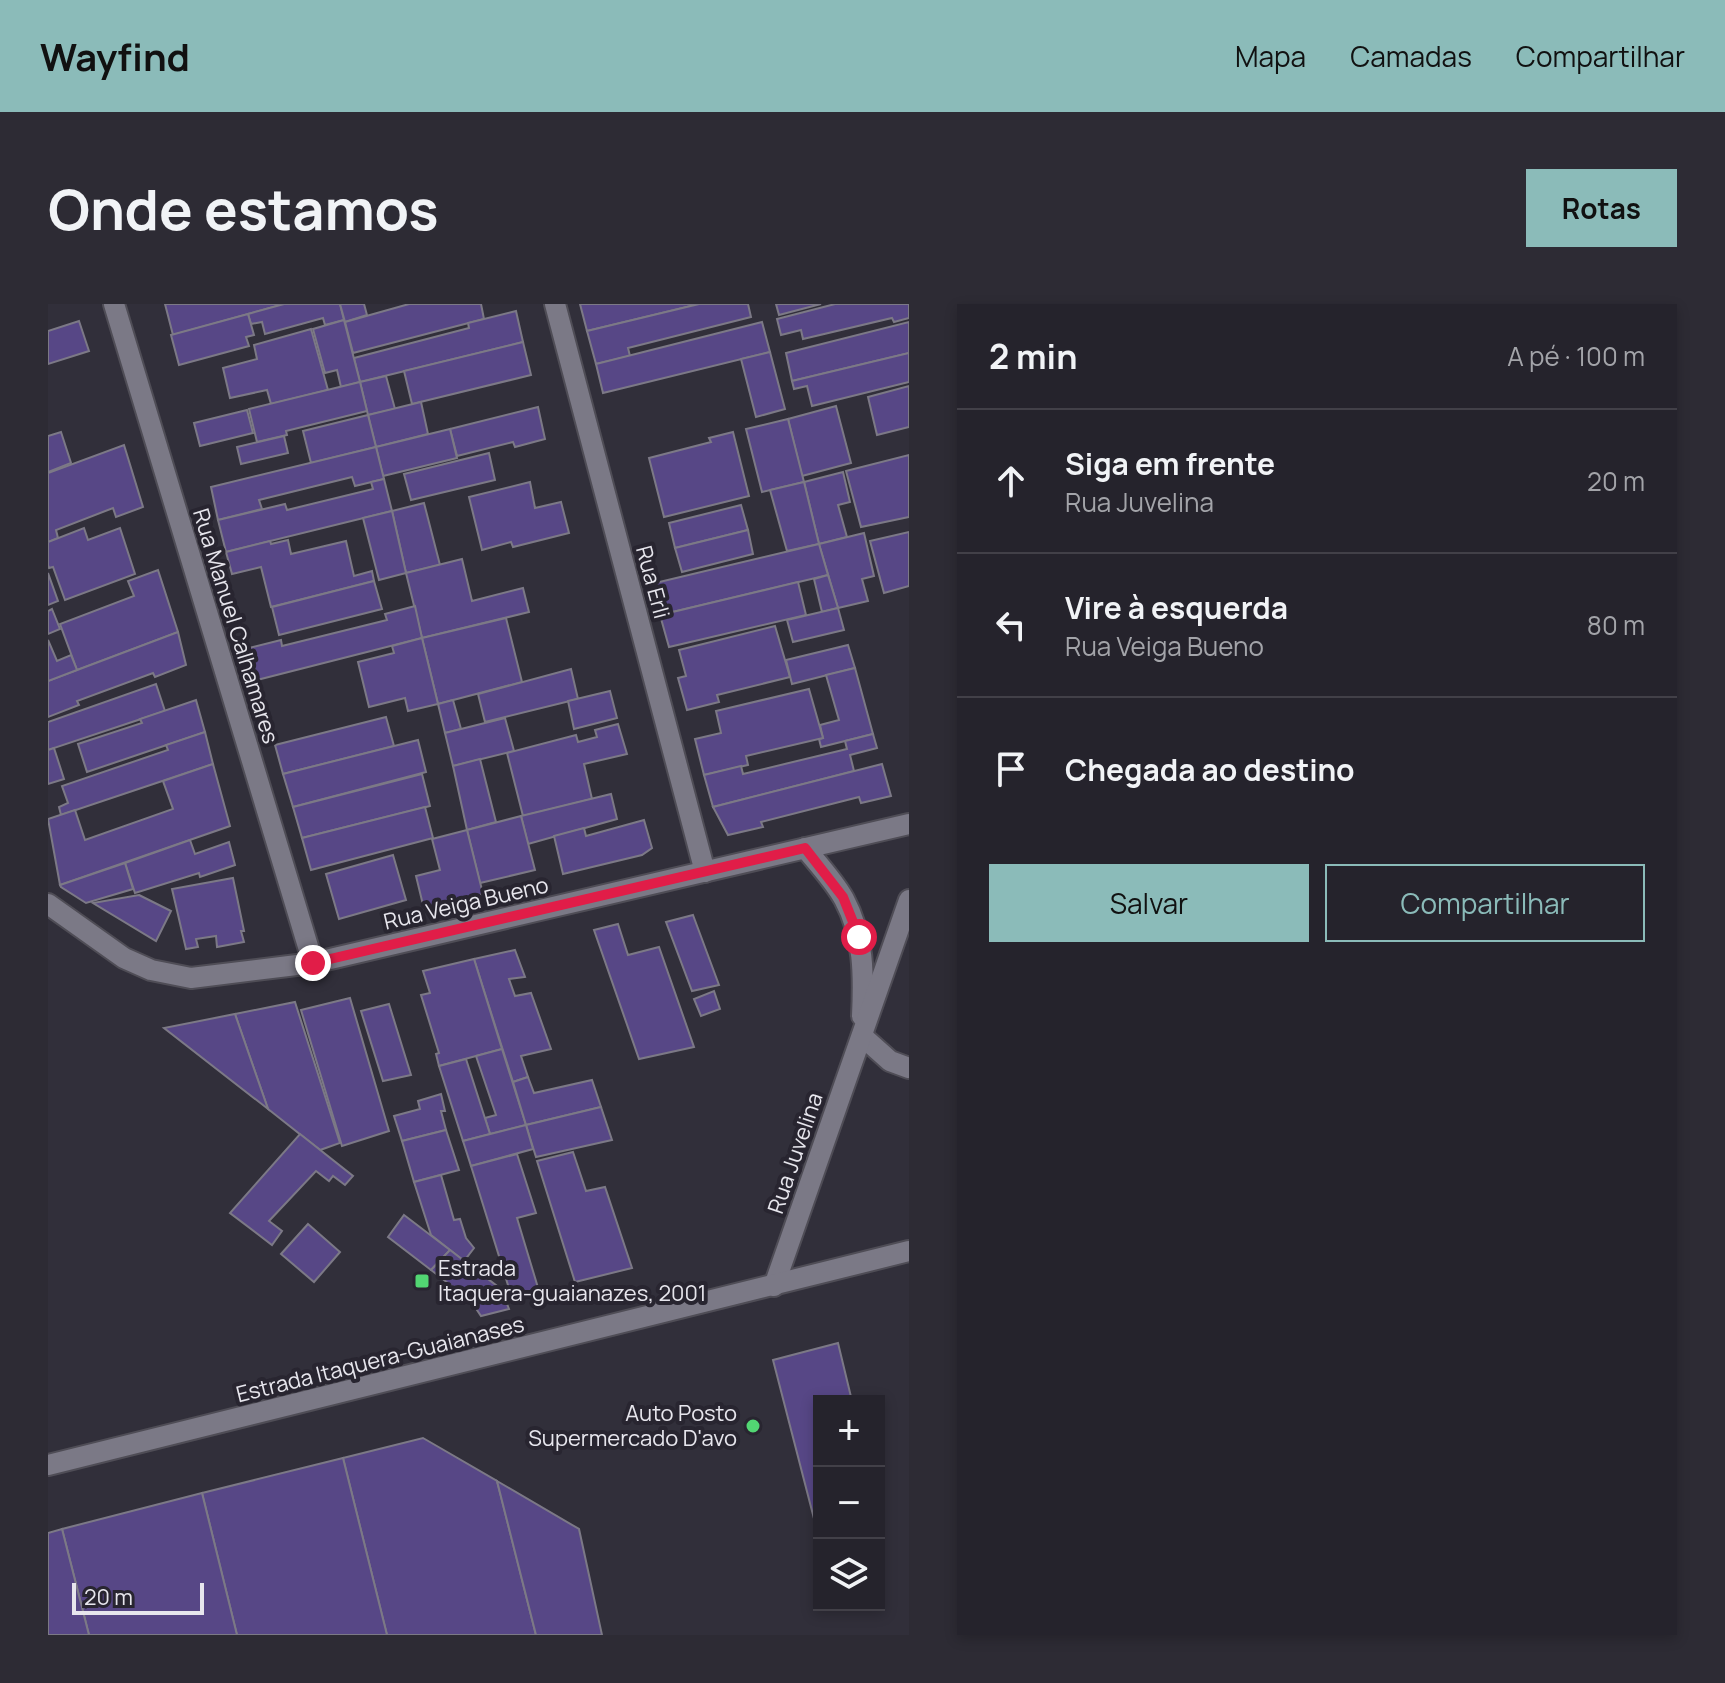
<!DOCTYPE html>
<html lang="pt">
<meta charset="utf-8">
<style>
:root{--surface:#25232c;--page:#2d2b34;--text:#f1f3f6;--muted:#a3a4a9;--line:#424048;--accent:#8bbbb9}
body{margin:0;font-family:Manrope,sans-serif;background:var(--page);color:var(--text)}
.controls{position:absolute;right:24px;bottom:24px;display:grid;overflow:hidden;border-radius:0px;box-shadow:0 4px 12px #0003}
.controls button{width:72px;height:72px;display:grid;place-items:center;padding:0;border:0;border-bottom:2px solid var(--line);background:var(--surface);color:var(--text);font:40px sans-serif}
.scale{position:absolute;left:24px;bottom:20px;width:132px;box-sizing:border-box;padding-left:8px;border:4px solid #e7e6ed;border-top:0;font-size:22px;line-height:28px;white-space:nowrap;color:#e7e6ed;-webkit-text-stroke:6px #282530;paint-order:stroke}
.stop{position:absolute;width:24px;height:24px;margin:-18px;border:6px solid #e11d48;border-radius:50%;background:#fff}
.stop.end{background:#e11d48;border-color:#fff;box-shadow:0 2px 8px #0008}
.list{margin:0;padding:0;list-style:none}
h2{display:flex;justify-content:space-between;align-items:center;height:104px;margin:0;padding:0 32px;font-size:34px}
h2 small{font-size:26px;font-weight:400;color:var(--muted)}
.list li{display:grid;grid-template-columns:52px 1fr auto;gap:24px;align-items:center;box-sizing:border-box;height:144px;padding:0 32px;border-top:2px solid var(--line)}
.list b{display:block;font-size:30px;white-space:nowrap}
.list p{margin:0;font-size:26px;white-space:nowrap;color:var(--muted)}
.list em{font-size:26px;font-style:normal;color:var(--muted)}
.actions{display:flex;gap:16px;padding:24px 32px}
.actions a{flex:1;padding:18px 0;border:2px solid var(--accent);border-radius:0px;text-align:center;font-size:28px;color:var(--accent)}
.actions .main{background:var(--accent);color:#111}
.icon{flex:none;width:44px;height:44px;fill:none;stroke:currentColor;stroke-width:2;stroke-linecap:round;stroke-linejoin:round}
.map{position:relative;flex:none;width:861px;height:1331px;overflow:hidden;border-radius:0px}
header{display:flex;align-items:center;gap:48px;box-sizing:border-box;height:112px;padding:0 40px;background:var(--accent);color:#111}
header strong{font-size:38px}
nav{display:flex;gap:44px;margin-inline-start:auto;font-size:28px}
.intro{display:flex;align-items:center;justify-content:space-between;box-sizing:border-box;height:192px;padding:0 48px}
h1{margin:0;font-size:56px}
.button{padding:20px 36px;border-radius:0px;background:var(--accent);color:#111;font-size:28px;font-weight:700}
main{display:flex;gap:48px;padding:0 48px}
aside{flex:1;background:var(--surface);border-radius:0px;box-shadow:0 4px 12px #0003}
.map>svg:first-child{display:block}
.building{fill:#574786;stroke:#7c7986;stroke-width:2}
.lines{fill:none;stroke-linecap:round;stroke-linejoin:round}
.minor-casing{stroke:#4f4d56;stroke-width:24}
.secondary-casing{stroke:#4f4d56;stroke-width:24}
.minor{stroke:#7b7986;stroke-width:20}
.secondary{stroke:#7b7986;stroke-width:20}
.route{stroke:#e11d48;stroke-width:10}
.poi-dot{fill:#52d673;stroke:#282530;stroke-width:3}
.labels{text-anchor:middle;stroke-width:8;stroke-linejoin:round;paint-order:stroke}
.street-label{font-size:22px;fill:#e7e6ed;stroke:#282530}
.poi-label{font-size:22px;fill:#e7e6ed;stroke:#282530;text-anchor:start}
</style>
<header>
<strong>Wayfind</strong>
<nav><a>Mapa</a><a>Camadas</a><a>Compartilhar</a></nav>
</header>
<div class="intro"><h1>Onde estamos</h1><a class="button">Rotas</a></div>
<main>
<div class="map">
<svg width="861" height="1331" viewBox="0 0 861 1331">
<rect width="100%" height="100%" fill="#312f3a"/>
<g class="building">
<polygon points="117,0 236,0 125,31"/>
<polygon points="236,0 292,0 296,16 277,21 275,14 217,30 214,18 203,20 200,10"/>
<polygon points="292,0 316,0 319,11 297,18"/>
<polygon points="361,0 433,0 436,15 305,49 297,18"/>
<polygon points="532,0 651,0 539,27"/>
<polygon points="651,0 700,0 703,13 580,44 582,52 548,60 539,27"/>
<polygon points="728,0 773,0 731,11"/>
<polygon points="787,0 861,0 861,14 846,18 844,14 755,35 753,26 733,31 729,15"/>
<polygon points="468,7 475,38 312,78 306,54 421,24 420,19"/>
<polygon points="200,10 206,31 198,33 201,42 131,61 123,31"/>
<polygon points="296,16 312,78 293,83 289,66 277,69 265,25"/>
<polygon points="31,17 41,47 0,60 0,27"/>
<polygon points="714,18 722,48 555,89 548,60"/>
<polygon points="861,18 861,49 744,77 738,49"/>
<polygon points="263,25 280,86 223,100 219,86 182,94 175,64 209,55 206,41"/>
<polygon points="475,38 483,71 364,100 356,67"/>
<polygon points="722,48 737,105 708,113 693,55"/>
<polygon points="861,49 861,78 764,102 759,82 746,85 744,77"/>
<polygon points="338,72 347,105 320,111 312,78"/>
<polygon points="312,78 319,107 238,127 239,131 209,138 201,105"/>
<polygon points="861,82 861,123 829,131 820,93"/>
<polygon points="373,98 380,130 328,143 320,111"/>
<polygon points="788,102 803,159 754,172 740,115"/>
<polygon points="490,103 497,135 467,143 465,138 409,152 402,125"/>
<polygon points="199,106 205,129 152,142 146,119"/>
<polygon points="320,111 328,143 263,159 255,127"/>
<polygon points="740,115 756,178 714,188 698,125"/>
<polygon points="402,125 409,154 335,172 328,143"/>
<polygon points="13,128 23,159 0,168 0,132"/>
<polygon points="685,128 701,192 616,213 601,154 663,138 661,134"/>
<polygon points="236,132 240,149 193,160 189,143"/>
<polygon points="76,141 95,203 68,213 65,204 8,226 10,234 0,238 0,169"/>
<polygon points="328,143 336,175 307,182 304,173 211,196 214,205 170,216 163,183"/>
<polygon points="441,149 447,176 363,196 356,170"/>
<polygon points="861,151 861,213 813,223 798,167"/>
<polygon points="795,168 802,198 790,201 799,233 771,240 756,178"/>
<polygon points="336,175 344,207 178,248 170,216 237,200 239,206 325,185 323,178"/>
<polygon points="482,178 487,204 513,198 521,229 465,243 463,238 434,246 421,193"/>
<polygon points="756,178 771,240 739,247 722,186"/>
<polygon points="376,199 392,261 358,269 344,207"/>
<polygon points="693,201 700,226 627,244 621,219"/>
<polygon points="344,207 358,269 331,276 315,214"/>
<polygon points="36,224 40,236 72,224 87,270 17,296 5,263 1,264 0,261 0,238"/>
<polygon points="700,226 705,250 634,268 627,244"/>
<polygon points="861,228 861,282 836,289 822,237"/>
<polygon points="816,229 826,272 814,275 820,297 790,304 771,240"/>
<polygon points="240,236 243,250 298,237 306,272 324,267 326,277 223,303 213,263 184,270 178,248 222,237 223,240"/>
<polygon points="771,240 780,271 612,311 603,280"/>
<polygon points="414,255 424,297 475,284 481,308 374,334 358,269"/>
<polygon points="110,266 130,328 29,366 12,320 86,292 80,277"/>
<polygon points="0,269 10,297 0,301"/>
<polygon points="780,271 790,304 774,308 766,275"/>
<polygon points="326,277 334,305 231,331 224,303"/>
<polygon points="750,278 758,311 621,343 612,311"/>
<polygon points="367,302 374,334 209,376 201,344 233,336 234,342 339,316 337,310"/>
<polygon points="790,304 796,326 745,338 739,316"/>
<polygon points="4,305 12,325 0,330 0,307"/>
<polygon points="458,314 474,378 390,400 374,334"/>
<polygon points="727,322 742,373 669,391 671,398 639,406 630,374 638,372 631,346"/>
<polygon points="130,328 138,361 107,373 105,369 29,397 31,401 0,413 0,377"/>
<polygon points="374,334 390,400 360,407 357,394 321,403 310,358 346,349 344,342"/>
<polygon points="0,336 9,357 23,351 29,366 0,377"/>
<polygon points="800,341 807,364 744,380 738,356"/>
<polygon points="807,364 825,430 773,443 771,435 775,434 772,421 791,416 778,371"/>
<polygon points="523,365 530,395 437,418 430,390"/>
<polygon points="108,380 117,407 0,446 0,418"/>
<polygon points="761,385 775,434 698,452 700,461 656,471 647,435 673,429 668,407"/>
<polygon points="562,387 569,414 526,425 520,397"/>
<polygon points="148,396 157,428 39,468 30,440 94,419 92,415"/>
<polygon points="405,396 413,425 397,429 390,400"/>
<polygon points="338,413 346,442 235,470 227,441"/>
<polygon points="457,414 466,447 405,462 397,429"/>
<polygon points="570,420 579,450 536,460 544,495 475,512 459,449 528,431 530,438 549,433 547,426"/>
<polygon points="157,428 165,460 13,511 11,503 20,499 14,482 120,446 118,441"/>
<polygon points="825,430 829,444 802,451 806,467 665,503 656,471 693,462 695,470 799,445 797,437"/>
<polygon points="370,436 378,468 245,503 235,470"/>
<polygon points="6,444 16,475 0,480 0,446"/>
<polygon points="432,455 448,518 419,526 405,462"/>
<polygon points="165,460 182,522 12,581 0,515 27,506 37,536 125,505 115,477"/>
<polygon points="834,460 843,492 813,499 811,493 713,518 715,523 680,531 665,503"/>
<polygon points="374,470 382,502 254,534 245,503"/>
<polygon points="563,490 569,515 480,540 473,512"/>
<polygon points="377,503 385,534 263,566 254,534"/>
<polygon points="473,512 487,566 432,579 419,526"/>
<polygon points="596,516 604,544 594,551 515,570 506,532 536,524 538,532"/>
<polygon points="419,526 435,590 376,605 368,572 392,566 384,535"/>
<polygon points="142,536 147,550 181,538 187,561 152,573 151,569 87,589 77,559"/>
<polygon points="345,551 358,596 291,615 278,570"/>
<polygon points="77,559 85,585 38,599 13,583 12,581"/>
<polygon points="185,574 196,627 193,627 196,638 169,643 168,632 148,635 150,643 138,645 124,585"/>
<polygon points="91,591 123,607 108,637 45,599"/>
<polygon points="645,611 671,681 644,687 618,618"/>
<polygon points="570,620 580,651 611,643 646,743 591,755 546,626"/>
<polygon points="467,646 477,673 461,675 467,692 483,689 503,745 473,752 480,773 465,778 426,655"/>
<polygon points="426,655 454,745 391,762 388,750 391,749 373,691 382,689 375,667"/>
<polygon points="666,687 672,705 653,712 646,695"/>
<polygon points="302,694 341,827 294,842 253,706"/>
<polygon points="247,698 292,839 272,846 220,805 187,710"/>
<polygon points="341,700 363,771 335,777 313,707"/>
<polygon points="187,710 220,805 116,724"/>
<polygon points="454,745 478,821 442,830 437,814 448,811 428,752"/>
<polygon points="418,755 442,830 415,837 391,762"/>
<polygon points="480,773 486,789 544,776 553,803 478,821 465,778"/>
<polygon points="393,790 397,807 393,807 398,826 354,837 346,812 372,805 370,797"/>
<polygon points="553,803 564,836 488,853 478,821"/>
<polygon points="478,821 485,845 423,862 415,837"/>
<polygon points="398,826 411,866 366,878 354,837"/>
<polygon points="252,830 305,872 297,881 285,872 281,877 268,867 221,917 234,927 224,941 182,909"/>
<polygon points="525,848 538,887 557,883 584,964 527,978 489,857"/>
<polygon points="469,850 488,909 469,914 491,987 464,994 423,862"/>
<polygon points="393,871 406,916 412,915 418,934 426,944 416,957 383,931 366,878"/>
<polygon points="356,911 402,946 383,966 340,933"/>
<polygon points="260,920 292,948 266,978 233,950"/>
<polygon points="402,946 453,985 461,1005 433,1012 423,997 383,966"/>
<polygon points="790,1039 804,1097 771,1097 771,1234 725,1056"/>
<polygon points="375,1134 449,1177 488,1331 339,1331 295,1154"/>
<polygon points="295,1154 339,1331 189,1331 154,1189"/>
<polygon points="449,1177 531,1225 554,1331 488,1331"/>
<polygon points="154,1189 189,1331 41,1331 14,1225"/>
<polygon points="14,1225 41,1331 0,1331 0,1229"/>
</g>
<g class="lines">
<defs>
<g id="minor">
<polyline points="66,0 265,659"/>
<polyline points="507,0 657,568"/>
<path d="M757,544C770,560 786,577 796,595C816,632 816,671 814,712"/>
<polyline points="0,600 76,654 103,666 143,674 265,659 861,520"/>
<polyline points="814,732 842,757 861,764"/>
<polyline points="726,982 861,596"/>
</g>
<polyline id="secondary" points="0,1161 861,947"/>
</defs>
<use href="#minor" class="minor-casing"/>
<use href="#secondary" class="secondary-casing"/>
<use href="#minor" class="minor"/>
<use href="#secondary" class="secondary"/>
</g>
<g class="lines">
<polyline class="route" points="265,659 757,544 795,593 811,633"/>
</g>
<g class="poi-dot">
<rect x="366" y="969" width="16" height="16" rx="4"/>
<circle cx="705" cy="1122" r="8"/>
</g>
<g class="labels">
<g class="street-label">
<text transform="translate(605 278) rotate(75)" y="8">Rua Erli</text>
<text transform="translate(188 322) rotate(73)" y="8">Rua Manuel Calhamares</text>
<text transform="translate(418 599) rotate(-13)" y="8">Rua Veiga Bueno</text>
<text transform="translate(747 849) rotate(-71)" y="8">Rua Juvelina</text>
<text transform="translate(332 1055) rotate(-14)" y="8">Estrada Itaquera-Guaianases</text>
</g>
<g class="poi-label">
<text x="390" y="972">Estrada<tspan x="390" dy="25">Itaquera-guaianazes, 2001</tspan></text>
<text x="689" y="1117" text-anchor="end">Auto Posto<tspan x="689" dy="25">Supermercado D'avo</tspan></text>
</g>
</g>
</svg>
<div class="controls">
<button>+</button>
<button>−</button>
<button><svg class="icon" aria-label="layers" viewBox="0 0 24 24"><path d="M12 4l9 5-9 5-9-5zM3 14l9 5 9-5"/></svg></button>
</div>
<div class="scale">20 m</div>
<div class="stop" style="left:811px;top:633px"></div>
<div class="stop end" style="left:265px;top:659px"></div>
</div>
<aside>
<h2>2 min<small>A pé · 100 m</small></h2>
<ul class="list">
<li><svg class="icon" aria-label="ahead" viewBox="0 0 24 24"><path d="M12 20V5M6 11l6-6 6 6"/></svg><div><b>Siga em frente</b><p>Rua Juvelina</p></div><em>20 m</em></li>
<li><svg class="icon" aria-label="left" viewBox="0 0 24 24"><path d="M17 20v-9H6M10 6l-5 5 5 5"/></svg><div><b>Vire à esquerda</b><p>Rua Veiga Bueno</p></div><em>80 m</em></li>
<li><svg class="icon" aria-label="arrive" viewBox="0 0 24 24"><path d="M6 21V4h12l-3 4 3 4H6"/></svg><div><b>Chegada ao destino</b></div></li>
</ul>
<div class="actions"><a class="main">Salvar</a><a>Compartilhar</a></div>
</aside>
</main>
